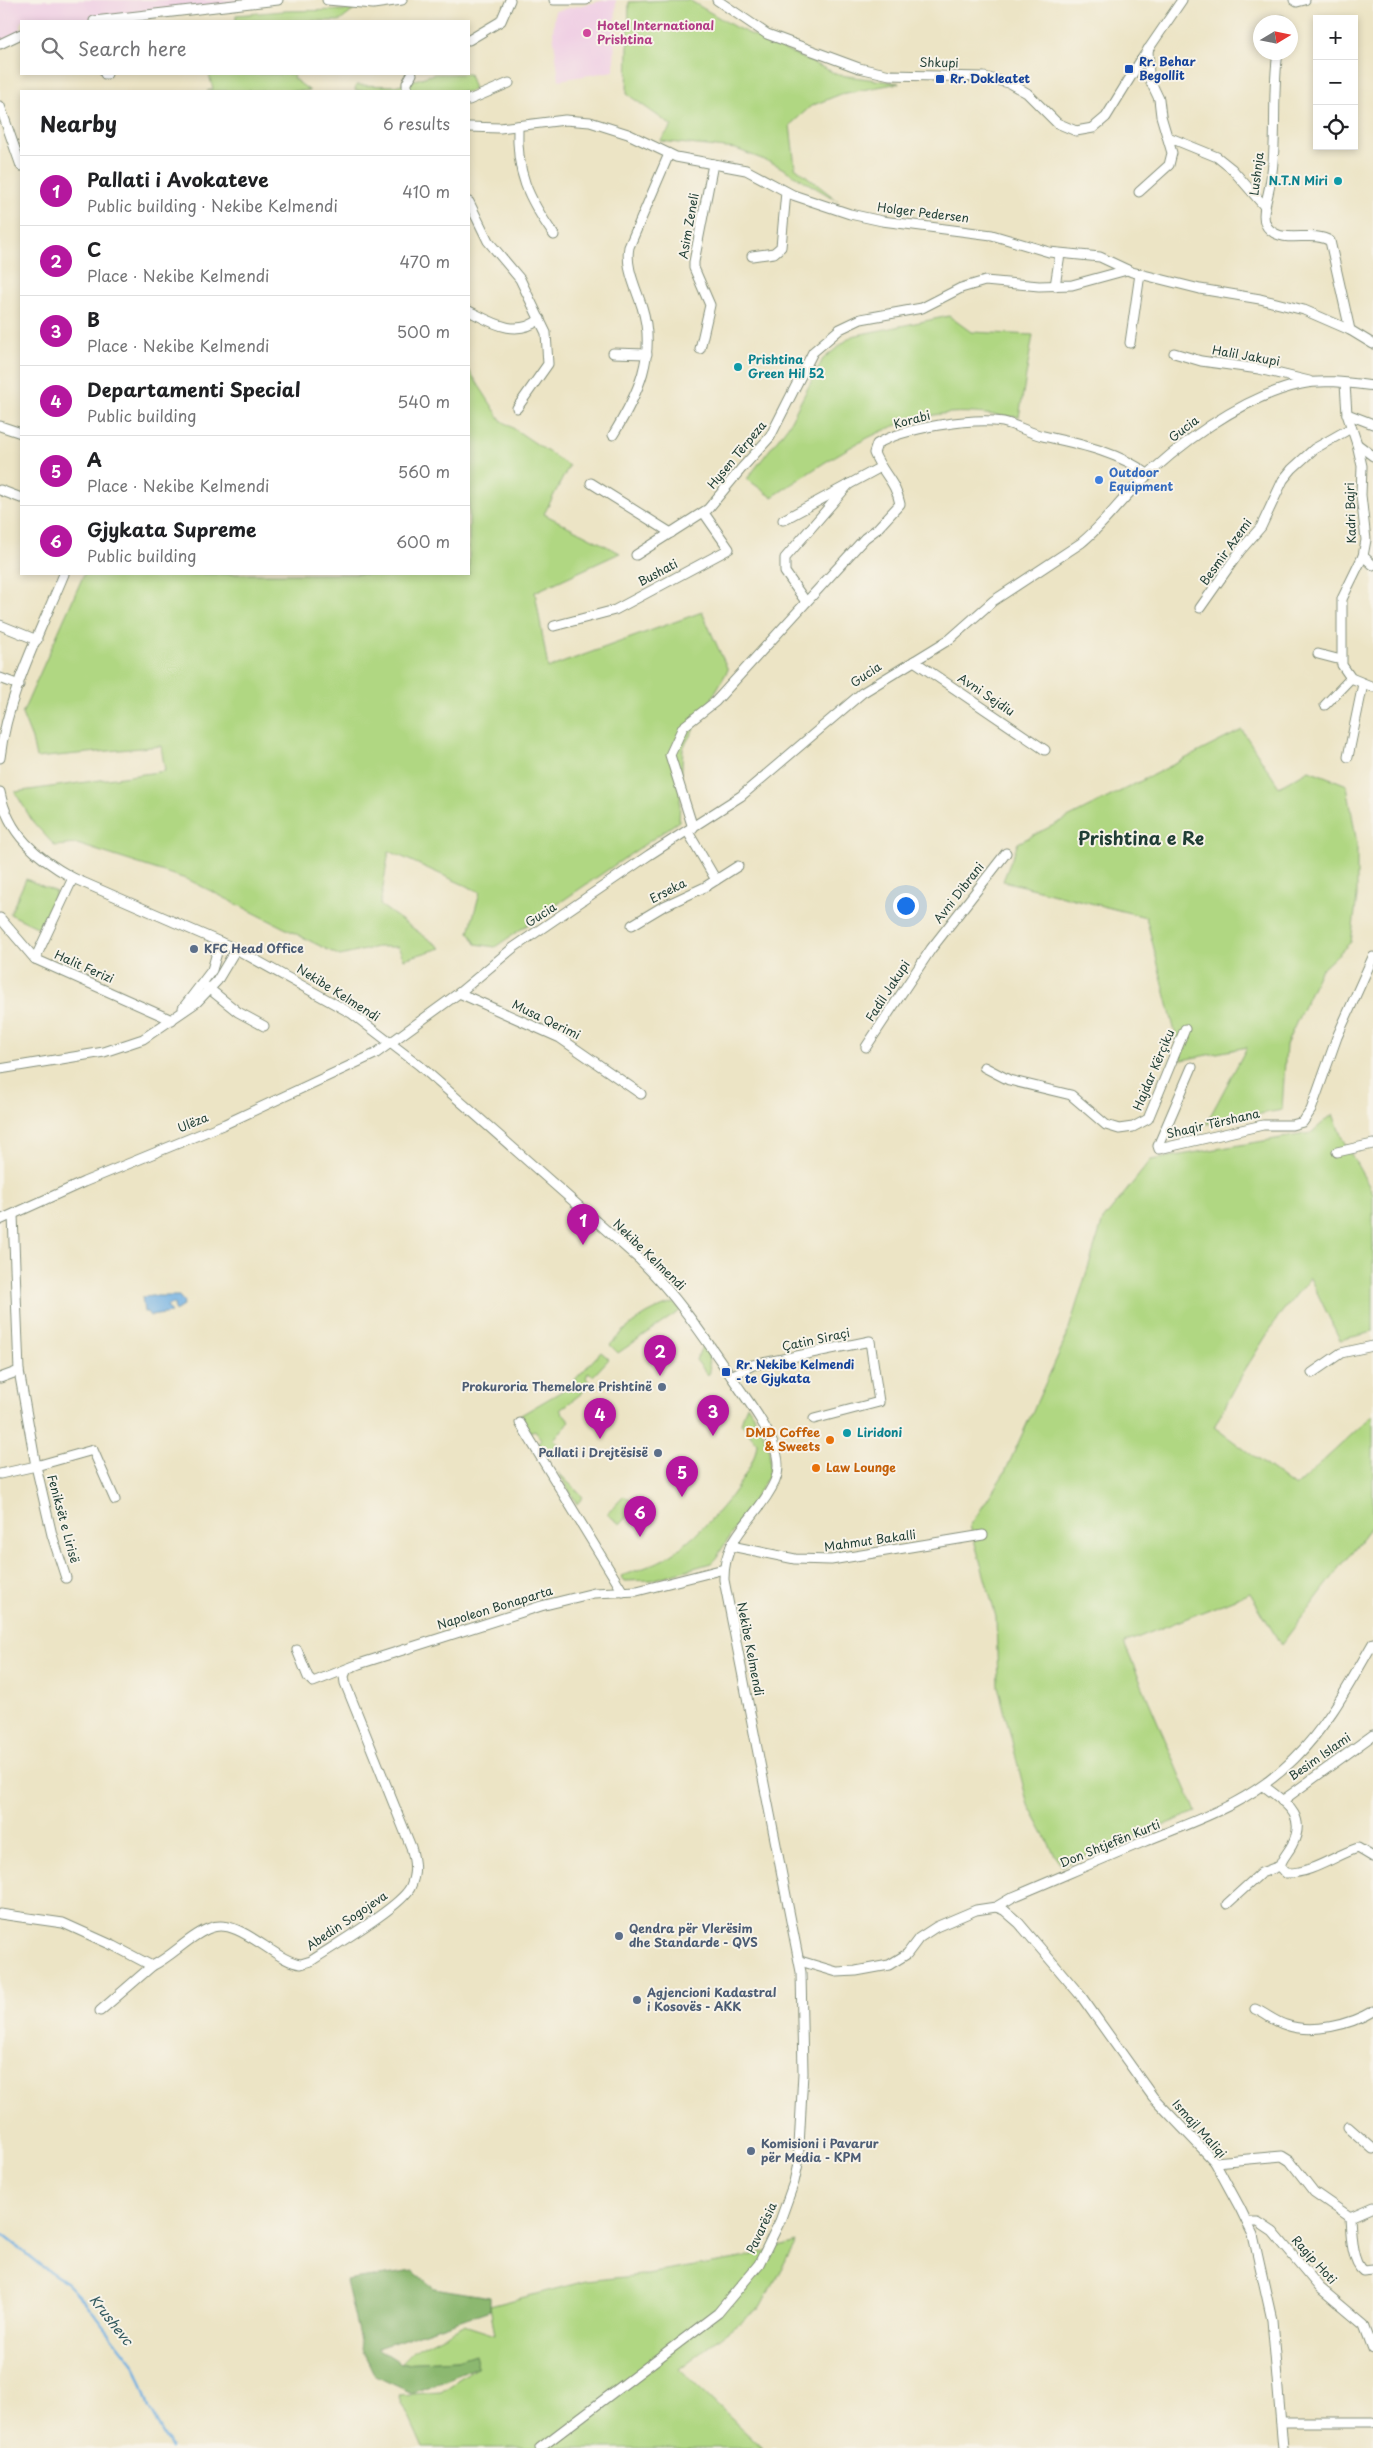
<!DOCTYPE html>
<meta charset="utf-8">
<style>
:root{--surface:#fff;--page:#f6f6f6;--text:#202124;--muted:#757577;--line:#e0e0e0;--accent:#b5179e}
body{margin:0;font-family:"Playpen Sans",sans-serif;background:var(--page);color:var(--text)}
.controls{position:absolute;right:15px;top:15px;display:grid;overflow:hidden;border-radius:0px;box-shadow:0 2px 8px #0003}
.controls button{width:45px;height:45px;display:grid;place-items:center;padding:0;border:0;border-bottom:1px solid var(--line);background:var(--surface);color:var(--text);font:25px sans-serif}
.compass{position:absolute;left:1253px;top:15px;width:45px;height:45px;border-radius:50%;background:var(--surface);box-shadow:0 2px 8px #0003;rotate:80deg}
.you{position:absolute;left:905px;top:905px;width:18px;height:18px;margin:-12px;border:4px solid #fff;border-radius:50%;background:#1a73e8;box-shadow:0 0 0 8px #1a73e833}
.badge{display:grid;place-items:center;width:32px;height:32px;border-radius:50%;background:var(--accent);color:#fff;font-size:16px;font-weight:700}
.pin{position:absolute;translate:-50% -41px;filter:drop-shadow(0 1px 2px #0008)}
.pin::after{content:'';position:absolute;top:26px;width:18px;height:15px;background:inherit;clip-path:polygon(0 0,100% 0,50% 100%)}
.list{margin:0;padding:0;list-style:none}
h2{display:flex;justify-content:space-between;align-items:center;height:65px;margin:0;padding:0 20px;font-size:21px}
h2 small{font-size:16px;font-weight:400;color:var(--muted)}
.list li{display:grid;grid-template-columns:32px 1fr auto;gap:15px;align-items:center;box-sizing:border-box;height:70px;padding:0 20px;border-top:1px solid var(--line)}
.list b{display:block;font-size:19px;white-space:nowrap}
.list p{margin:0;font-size:16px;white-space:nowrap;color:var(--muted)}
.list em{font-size:16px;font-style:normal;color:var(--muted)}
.icon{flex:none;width:28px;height:28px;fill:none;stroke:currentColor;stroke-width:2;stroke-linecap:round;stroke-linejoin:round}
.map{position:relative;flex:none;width:1373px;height:2448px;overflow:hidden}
.search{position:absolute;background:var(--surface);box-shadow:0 2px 8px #0003;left:20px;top:20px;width:450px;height:55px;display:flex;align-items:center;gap:12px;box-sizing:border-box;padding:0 18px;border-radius:0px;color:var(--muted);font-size:19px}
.panel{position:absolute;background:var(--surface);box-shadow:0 2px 8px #0003;left:20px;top:90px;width:450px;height:485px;border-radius:0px}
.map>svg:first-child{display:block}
.built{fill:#f0d0e4}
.green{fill:#b0d782;stroke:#688a5b}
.forest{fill:#8cb870;stroke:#567a52}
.water{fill:#6eafe2;stroke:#46768b}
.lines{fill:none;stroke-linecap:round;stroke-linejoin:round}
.stream{stroke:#6eafe2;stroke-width:2.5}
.minor-casing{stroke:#86907c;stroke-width:11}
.minor{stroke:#fff;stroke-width:9}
.hotel-dot{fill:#d1479c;stroke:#f7f3e8;stroke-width:2}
.transit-dot{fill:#1a4fb4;stroke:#f7f3e8;stroke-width:2}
.culture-dot{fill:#0f9aa8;stroke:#f7f3e8;stroke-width:2}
.shop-dot{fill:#3f7fe0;stroke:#f7f3e8;stroke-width:2}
.service-dot{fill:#5c6f8a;stroke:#f7f3e8;stroke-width:2}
.food-dot{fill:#e8710a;stroke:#f7f3e8;stroke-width:2}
.labels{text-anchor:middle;stroke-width:4;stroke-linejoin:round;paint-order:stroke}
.hotel-label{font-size:12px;font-weight:bold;fill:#b23c85;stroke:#f7f3e8;text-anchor:start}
.transit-label{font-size:12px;font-weight:bold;fill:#164399;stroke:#f7f3e8;text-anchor:start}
.street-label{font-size:12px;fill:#1f3d34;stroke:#f7f3e8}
.culture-label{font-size:12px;font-weight:bold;fill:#0d838f;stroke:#f7f3e8;text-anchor:start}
.shop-label{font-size:12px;font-weight:bold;fill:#366cbe;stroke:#f7f3e8;text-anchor:start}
.service-label{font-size:12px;font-weight:bold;fill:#4e5e75;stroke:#f7f3e8;text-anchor:start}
.food-label{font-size:12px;font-weight:bold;fill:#c56008;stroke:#f7f3e8;text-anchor:end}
.water-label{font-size:14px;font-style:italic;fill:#335a60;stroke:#f7f3e8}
.district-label{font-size:18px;font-weight:bold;fill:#1f3d34;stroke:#f7f3e8}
</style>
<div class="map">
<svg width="1373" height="2448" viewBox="0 0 1373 2448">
<rect width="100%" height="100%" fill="#f7f3e8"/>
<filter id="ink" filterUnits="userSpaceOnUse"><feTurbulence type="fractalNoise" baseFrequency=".02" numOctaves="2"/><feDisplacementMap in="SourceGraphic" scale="10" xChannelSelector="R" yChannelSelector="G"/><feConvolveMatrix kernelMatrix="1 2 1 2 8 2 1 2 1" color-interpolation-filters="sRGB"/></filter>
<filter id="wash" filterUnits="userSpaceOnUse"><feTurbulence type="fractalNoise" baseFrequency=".0096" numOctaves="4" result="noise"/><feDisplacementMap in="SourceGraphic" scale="20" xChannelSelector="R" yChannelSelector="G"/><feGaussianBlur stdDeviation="1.12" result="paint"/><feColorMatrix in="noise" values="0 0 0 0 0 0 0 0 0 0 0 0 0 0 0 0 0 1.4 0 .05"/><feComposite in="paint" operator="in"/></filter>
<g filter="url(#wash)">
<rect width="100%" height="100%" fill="#ece4c5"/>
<g class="built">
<polygon points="0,0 266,0 94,21 21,21 21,34 0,43"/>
<polygon points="606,0 616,0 614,71 559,80 553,32 555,11"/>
</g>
<g class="green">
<polygon points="668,0 689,0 735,27 839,75 899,83 841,94 811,106 790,125 795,167 838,201 775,164 736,149 660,141 672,126 627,94 629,2"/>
<polygon points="354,10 340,21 236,21 236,15 284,11"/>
<polygon points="209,74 294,74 293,78 310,91 207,91 213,89"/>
<polygon points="434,74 469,74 474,89 469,92 355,91 356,85 395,86"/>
<path d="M949,316L971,332L1033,335L1019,417C997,416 972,411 950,413C884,418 826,462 772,497L747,479L788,426L823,359L852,336Z"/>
<polygon points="469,370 501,420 569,466 544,514 620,553 535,592 548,668 702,612 728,670 683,748 679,821 495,947 476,944 469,932 480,892 389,851 380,905 441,948 404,959 398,947 377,947 340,956 189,880 77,844 55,846 33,822 15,792 165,771 161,746 36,758 32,739 22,714 84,574 469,574"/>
<polygon points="1242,730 1279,787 1309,770 1347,785 1357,844 1357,897 1351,942 1320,971 1286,1045 1282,1110 1206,1124 1247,1047 1182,1060 1146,917 1003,881 1018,843"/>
<polygon points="26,879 56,892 39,928 10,914"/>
<polygon points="1333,1114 1342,1138 1373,1193 1373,1332 1340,1340 1310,1278 1278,1317 1243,1373 1214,1427 1295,1487 1373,1415 1373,1524 1281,1645 1250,1593 1124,1643 1196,1812 1061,1866 1028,1805 998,1686 996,1617 970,1526 1005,1472 1066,1338 1103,1220 1151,1160 1311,1133"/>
<path d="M674,1303L681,1310L618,1353L610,1345C628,1325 647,1310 674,1303Z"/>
<polygon points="704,1342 707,1346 710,1372 708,1375 696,1360"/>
<polygon points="601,1352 609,1359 593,1376 588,1373 586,1378 589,1381 582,1393 560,1410 570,1421 554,1439 558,1443 546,1456 538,1443 541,1439 534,1430 531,1432 521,1415 567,1388"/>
<path d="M747,1405C762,1429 775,1448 768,1477L716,1558L711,1563L652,1580L625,1581L621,1576C637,1570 656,1565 670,1555C699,1537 755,1477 757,1443L741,1423Z"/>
<polygon points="558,1472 583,1497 577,1504"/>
<polygon points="624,1496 637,1506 620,1524 607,1514"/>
<polygon points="796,2242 760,2307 679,2369 762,2448 423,2448 399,2395 441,2392 478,2367 475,2354 457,2360 401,2363 413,2351 464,2325 495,2335 490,2306 586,2281 642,2275 742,2258"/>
</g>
<polygon class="forest" points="413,2271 434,2288 490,2297 490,2310 378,2348 401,2363 457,2360 475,2354 478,2367 412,2393 375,2376 362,2349 346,2281"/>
<polygon class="water" points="152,1296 179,1296 184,1302 183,1306 175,1311 174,1304 170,1304 167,1306 171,1313 150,1316 147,1312 144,1312 142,1297"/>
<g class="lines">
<polyline class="stream" points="0,2233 40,2265 67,2283 86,2303 135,2366 149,2408 171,2448"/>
</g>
</g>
<g filter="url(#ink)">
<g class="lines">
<defs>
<g id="minor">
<polyline points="327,0 373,4 402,0"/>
<polyline points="554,0 586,0"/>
<polyline points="717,0 767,34 859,68 890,75 984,77 1009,83 1027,93 1057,123 1076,131 1093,128 1106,117 1141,60 1182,0"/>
<polyline points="1294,0 1297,2 1305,0"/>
<polyline points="94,21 278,0"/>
<polyline points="1282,22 1282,20"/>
<polyline points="469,40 501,21 510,0"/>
<polyline points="0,44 21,34"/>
<path d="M1278,52C1271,99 1279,150 1268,194C1265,206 1260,221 1270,230C1285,244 1313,230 1330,241L1350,330"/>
<polyline points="105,74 107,74"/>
<polyline points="407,91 407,83 412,74"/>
<polyline points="469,100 509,83"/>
<polyline points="0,106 21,166"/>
<path d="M518,126C516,173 528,198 554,235"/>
<polyline points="469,127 500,128 565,120 590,122 628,134 676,157 746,170 793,195 850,214 882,221 992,235 1049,252 1100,257 1132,272 1200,289 1260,299 1304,310 1350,330 1373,344"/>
<polyline points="1168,137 1217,157 1232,169 1265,207"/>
<polyline points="1139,192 1169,165 1172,153 1161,116 1159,99 1149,78 1148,49"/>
<polyline points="469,202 488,241 520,279 546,333 548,364 517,408"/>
<polyline points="752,256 774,253 781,247 786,192"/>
<polyline points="1055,286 1060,254"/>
<path d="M469,311C493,323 516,338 540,319"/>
<polyline points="1130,343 1140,274"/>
<polyline points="700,349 710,305 694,268 694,262 713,164"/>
<polyline points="613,353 647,354"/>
<polyline points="1174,353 1201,361 1259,369 1309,381"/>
<polyline points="1345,384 1347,414 1357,444 1362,466 1361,495 1366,540 1363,556 1342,599 1342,665 1351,678 1373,687"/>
<polyline points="1347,414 1373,424"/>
<polyline points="0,426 21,433"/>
<path d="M613,435C638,394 657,355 642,307C636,288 625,267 629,247L669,154"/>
<polyline points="1357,444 1373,456"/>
<polyline points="591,483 671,533"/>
<polyline points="0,490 21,498"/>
<polyline points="783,520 881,467"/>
<polyline points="636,555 708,509 741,469 770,437 813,352 840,329 861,319 922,308 961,288 985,281 1039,286 1072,285 1127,270"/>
<polyline points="1363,556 1373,565"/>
<polyline points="806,602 785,572 785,558 849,484"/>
<polyline points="1200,608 1240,551 1261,527 1283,480 1292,469 1314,449 1351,428"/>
<polyline points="0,625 37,640"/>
<polyline points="554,626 615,610 729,549 704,513"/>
<polyline points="1318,654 1341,660"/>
<polyline points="914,661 1045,750"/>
<polyline points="0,678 19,685"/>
<polyline points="1325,705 1351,678"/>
<polyline points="1348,757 1363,684"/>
<path d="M0,758C7,695 40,632 64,574"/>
<path d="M0,792C8,834 37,858 73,878L236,949L351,1013L419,1065L640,1260C677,1296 704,1337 733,1379C747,1400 764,1421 773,1444C778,1455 780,1469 775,1481C759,1518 723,1534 724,1580L801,1972L803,2073L798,2164L794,2182L780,2221L759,2264L718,2313L540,2448"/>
<path d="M693,828L670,755L683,727L715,702L865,538L877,529L900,504C896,482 882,473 874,453L877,444C903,428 973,417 1003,422C1017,425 1029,433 1043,436C1079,444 1119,452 1149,475"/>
<polyline points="688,832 716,880"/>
<polyline points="0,918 35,959 172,1020"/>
<polyline points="632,925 662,907 705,887 738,866"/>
<polyline points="35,959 73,878"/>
<polyline points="207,987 238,1012 264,1026"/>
<polyline points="459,993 560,1038 641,1094"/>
<polyline points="183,1008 212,970 220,942"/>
<polyline points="866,1047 931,949 1006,853"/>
<polyline points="984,1067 1009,1080 1071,1095 1106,1125 1119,1129 1133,1127 1148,1119 1185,1029"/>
<polyline points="1192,1067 1158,1146 1159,1149 1263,1125 1292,1125 1303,1122 1311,1110 1337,1037 1373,957"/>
<polyline points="0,1069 104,1052 143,1039 197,1002 217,981 236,949"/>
<polyline points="1337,1152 1373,1144"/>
<path d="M0,1220L84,1182L225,1124L375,1054L459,993L513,948L649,855L741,796L862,693L950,639L993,601L1081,543C1101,527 1116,506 1134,488C1176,446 1241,397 1301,384C1324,379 1350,383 1373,386"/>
<polyline points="1312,1373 1341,1353 1373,1346"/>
<polyline points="731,1376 753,1365 870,1341 879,1402 814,1419"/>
<polyline points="0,1378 19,1371"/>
<polyline points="520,1423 623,1592"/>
<polyline points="0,1474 36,1466 19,1371 13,1215"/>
<polyline points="731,1546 795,1559 831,1560 983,1535"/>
<polyline points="66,1578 52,1535 36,1466 93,1450 115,1500"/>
<polyline points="297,1650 308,1677 313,1682 359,1664 541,1606 594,1593 637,1591 724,1569"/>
<polyline points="1282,1801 1373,1735"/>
<path d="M1280,1866L1286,1873C1312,1874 1335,1855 1358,1848L1373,1857"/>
<path d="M1227,1904L1261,1873L1280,1866C1282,1858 1288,1853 1292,1845C1308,1815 1285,1803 1264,1786"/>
<polyline points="996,1907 1004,1910 1019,1923 1081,1996 1153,2097 1215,2162 1240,2208 1253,2235 1272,2320 1283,2448"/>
<path d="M0,1914L63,1923L114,1946L152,1966C173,1956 190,1935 210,1928C239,1916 275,1962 301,1964L311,1961C333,1946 399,1908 410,1888C417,1873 415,1861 411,1847L345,1683L344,1676L347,1669"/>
<path d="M800,1961L837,1972L856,1971L889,1965L907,1954L919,1938L936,1927L976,1910L996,1907L1013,1897C1056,1879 1099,1860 1143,1842C1199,1819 1249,1804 1294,1759C1327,1727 1350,1683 1373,1643"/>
<path d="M1255,2009C1265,2013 1275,2022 1286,2025C1312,2034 1350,2025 1373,2011"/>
<polyline points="100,2011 152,1966"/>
<polyline points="1348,2127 1373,2149"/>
<polyline points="1215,2162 1282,2156 1290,2161 1314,2192 1350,2217 1373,2207"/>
<path d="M1350,2217C1351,2231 1351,2262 1363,2271L1373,2270"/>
<polyline points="1247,2222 1258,2222 1273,2232 1320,2288 1364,2325 1373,2349"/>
<polyline points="1281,2422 1373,2422"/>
</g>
</defs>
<use href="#minor" class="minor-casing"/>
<use href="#minor" class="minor"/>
</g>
</g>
<circle class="hotel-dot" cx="587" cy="33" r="5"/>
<g class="transit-dot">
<rect x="1124" y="64" width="10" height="10" rx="2.5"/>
<rect x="935" y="74" width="10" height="10" rx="2.5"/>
<rect x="721" y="1367" width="10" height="10" rx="2.5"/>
</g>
<g class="culture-dot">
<circle cx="1338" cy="181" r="5"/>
<circle cx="738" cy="367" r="5"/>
<circle cx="847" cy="1433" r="5"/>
</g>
<circle class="shop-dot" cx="1099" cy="480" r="5"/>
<g class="service-dot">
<circle cx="194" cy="949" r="5"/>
<circle cx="662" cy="1387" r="5"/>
<circle cx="658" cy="1453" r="5"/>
<circle cx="619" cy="1936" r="5"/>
<circle cx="637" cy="2000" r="5"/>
<circle cx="751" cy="2151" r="5"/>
</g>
<g class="food-dot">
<circle cx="830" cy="1440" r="5"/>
<circle cx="816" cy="1468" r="5"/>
</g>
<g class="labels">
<g class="hotel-label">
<text x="597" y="30">Hotel International<tspan x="597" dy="14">Prishtina</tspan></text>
</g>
<g class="transit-label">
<text x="1139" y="66">Rr. Behar<tspan x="1139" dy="14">Begollit</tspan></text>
<text x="950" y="83">Rr. Dokleatet</text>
<text x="736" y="1369">Rr. Nekibe Kelmendi<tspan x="736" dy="14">- te Gjykata</tspan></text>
</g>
<g class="street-label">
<text transform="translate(939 63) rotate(1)" y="4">Shkupi</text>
<text transform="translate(1257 174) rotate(-83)" y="4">Lushnja</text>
<text transform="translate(923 213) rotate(7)" y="4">Holger Pedersen</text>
<text transform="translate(689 226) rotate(-80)" y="4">Asim Zeneli</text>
<text transform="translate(1246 356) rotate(10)" y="4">Halil Jakupi</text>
<text transform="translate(912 420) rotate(-15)" y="4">Korabi</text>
<text transform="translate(1184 429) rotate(-37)" y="4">Gucia</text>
<text transform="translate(737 455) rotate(-50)" y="4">Hysen Tërpeza</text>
<text transform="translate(1351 513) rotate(-92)" y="4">Kadri Bajri</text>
<text transform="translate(1226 552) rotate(-54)" y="4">Besmir Azemi</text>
<text transform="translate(658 573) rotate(-28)" y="4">Bushati</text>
<text transform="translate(866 675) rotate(-34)" y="4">Gucia</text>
<text transform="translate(986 695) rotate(34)" y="4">Avni Sejdiu</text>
<text transform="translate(668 891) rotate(-27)" y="4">Erseka</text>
<text transform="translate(959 893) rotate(-52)" y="4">Avni Dibrani</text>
<text transform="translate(541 915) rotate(-33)" y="4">Gucia</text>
<text transform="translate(84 967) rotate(24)" y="4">Halit Ferizi</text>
<text transform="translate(888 991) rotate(-57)" y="4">Fadil Jakupi</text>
<text transform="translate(338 993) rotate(32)" y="4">Nekibe Kelmendi</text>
<text transform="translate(546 1020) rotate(26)" y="4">Musa Qerimi</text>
<text transform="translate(1154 1070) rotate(-67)" y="4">Hajdar Kërçiku</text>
<text transform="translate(193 1123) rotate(-22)" y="4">Ulëza</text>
<text transform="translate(1213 1124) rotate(-13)" y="4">Shaqir Tërshana</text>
<text transform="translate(649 1255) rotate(44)" y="4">Nekibe Kelmendi</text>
<text transform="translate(816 1340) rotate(-12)" y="4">Çatin Siraçi</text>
<text transform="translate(63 1519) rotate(75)" y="4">Feniksët e Lirisë</text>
<text transform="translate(870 1541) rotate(-8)" y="4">Mahmut Bakalli</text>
<text transform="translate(495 1608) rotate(-17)" y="4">Napoleon Bonaparta</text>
<text transform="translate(750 1649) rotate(79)" y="4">Nekibe Kelmendi</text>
<text transform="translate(1320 1757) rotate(-35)" y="4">Besim Islami</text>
<text transform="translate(1110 1844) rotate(-22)" y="4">Don Shtjefën Kurti</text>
<text transform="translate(347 1921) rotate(-34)" y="4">Abedin Sogojeva</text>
<text transform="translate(1199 2129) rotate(48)" y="4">Ismajl Maliqi</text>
<text transform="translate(762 2228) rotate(-65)" y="4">Pavarësia</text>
<text transform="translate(1314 2260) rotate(48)" y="4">Ragip Hoti</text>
</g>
<g class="culture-label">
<text x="1328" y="185" text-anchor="end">N.T.N Miri</text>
<text x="748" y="364">Prishtina<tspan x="748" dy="14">Green Hil 52</tspan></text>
<text x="857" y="1437">Liridoni</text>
</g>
<g class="shop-label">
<text x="1109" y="477">Outdoor<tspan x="1109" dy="14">Equipment</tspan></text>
</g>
<g class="service-label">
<text x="204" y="953">KFC Head Office</text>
<text x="652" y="1391" text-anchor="end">Prokuroria Themelore Prishtinë</text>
<text x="648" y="1457" text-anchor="end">Pallati i Drejtësisë</text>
<text x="629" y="1933">Qendra për Vlerësim<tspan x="629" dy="14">dhe Standarde - QVS</tspan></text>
<text x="647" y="1997">Agjencioni Kadastral<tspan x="647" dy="14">i Kosovës - AKK</tspan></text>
<text x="761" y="2148">Komisioni i Pavarur<tspan x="761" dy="14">për Media - KPM</tspan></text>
</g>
<g class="food-label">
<text x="820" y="1437">DMD Coffee<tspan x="820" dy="14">&amp; Sweets</tspan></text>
<text x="826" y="1472" text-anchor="start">Law Lounge</text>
</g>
<g class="water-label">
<text transform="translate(111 2320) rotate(52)" y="5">Krushevc</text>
</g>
<g class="district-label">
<text x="1141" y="845">Prishtina e Re</text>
</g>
</g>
</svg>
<div class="controls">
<button>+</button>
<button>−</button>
<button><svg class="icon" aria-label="locate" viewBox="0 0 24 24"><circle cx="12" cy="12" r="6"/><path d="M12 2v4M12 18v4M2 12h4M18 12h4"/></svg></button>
</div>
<svg class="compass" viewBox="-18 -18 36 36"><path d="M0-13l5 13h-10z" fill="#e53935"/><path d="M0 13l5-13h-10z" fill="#757577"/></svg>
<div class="you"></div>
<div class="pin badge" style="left:583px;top:1245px">1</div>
<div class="pin badge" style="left:660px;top:1376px">2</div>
<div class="pin badge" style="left:713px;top:1436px">3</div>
<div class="pin badge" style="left:600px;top:1439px">4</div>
<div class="pin badge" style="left:682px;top:1497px">5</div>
<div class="pin badge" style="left:640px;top:1537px">6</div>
<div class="search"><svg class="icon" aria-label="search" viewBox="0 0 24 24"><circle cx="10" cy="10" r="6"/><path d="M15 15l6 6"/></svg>Search here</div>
<section class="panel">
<h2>Nearby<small>6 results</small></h2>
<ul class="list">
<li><span class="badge">1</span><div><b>Pallati i Avokateve</b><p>Public building · Nekibe Kelmendi</p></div><em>410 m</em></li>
<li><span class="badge">2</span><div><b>C</b><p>Place · Nekibe Kelmendi</p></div><em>470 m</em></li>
<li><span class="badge">3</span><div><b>B</b><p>Place · Nekibe Kelmendi</p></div><em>500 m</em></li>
<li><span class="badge">4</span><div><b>Departamenti Special</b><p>Public building</p></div><em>540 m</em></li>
<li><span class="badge">5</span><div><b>A</b><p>Place · Nekibe Kelmendi</p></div><em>560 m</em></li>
<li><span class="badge">6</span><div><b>Gjykata Supreme</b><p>Public building</p></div><em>600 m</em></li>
</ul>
</section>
</div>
